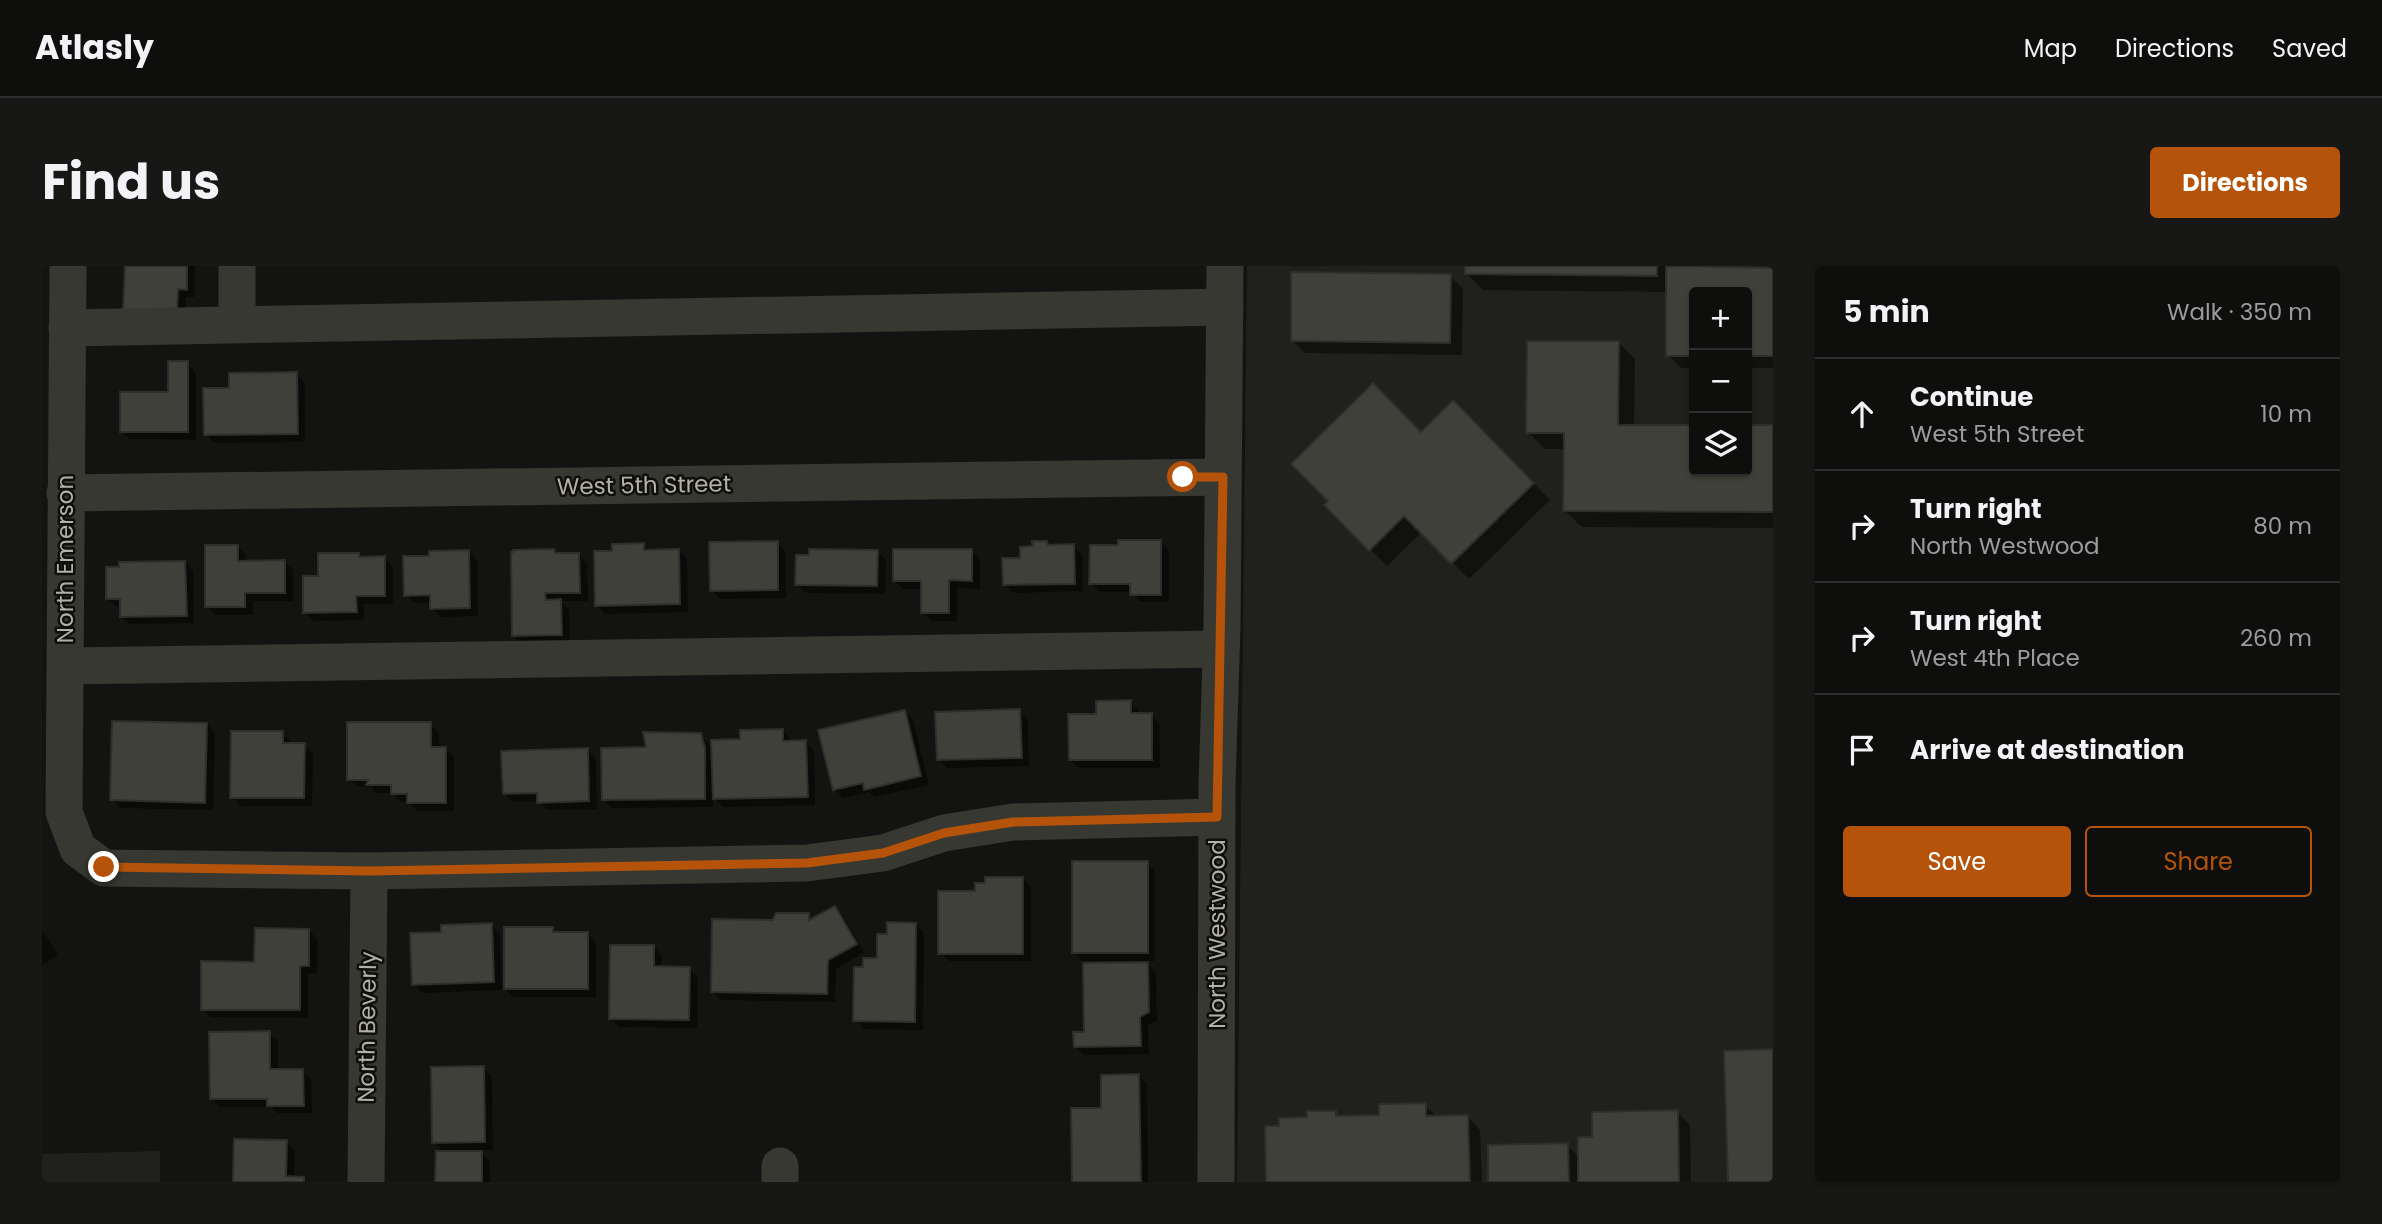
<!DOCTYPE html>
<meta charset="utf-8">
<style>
:root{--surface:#0e0e0d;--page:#171716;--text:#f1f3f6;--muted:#9b9c9d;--line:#2e2e2e;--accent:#b45309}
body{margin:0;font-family:Poppins,sans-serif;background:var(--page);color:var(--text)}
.controls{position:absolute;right:21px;top:21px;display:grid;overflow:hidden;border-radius:7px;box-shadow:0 2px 5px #0004}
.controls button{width:63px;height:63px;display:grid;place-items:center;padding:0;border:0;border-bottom:2px solid var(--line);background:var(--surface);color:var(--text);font:35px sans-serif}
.stop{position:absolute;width:21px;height:21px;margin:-16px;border:5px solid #b45309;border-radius:50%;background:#fff}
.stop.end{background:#b45309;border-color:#fff;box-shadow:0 2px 7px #0008}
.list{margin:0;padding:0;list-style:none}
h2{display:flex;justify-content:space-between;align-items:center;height:91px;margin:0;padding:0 28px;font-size:30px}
h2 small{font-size:23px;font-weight:400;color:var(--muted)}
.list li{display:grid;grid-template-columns:46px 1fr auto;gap:21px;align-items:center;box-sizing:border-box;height:112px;padding:0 28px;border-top:2px solid var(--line)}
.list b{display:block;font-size:26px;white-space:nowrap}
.list p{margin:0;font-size:23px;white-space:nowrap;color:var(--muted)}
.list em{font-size:23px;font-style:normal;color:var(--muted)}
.actions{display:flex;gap:14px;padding:21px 28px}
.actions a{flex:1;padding:16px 0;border:2px solid var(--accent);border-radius:7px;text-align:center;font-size:24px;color:var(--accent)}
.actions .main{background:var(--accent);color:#fff}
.icon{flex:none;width:38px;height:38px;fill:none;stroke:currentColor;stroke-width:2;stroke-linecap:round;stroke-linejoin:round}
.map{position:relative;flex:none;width:1731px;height:916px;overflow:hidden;border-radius:7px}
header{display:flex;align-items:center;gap:42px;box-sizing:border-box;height:98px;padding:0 35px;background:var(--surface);border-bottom:2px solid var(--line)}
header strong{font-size:33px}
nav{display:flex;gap:38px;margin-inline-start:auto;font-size:24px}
.intro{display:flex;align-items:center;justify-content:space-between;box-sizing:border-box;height:168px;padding:0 42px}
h1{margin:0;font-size:49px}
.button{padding:18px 32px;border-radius:7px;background:var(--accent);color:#fff;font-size:24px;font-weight:700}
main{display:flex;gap:42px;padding:0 42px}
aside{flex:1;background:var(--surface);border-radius:7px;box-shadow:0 2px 5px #0004}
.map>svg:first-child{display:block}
.built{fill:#20201d;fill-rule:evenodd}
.shadow{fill:#0007}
.building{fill:#40403b;stroke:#2e2f2b;stroke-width:2}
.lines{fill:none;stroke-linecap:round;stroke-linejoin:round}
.minor{stroke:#383832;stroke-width:37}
.route{stroke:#b45309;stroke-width:9}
.labels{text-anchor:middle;stroke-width:5;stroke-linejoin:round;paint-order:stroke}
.street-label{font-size:23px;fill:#b4b0a3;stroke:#0e0e0c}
</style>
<header>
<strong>Atlasly</strong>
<nav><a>Map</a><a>Directions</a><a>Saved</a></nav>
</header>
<div class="intro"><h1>Find us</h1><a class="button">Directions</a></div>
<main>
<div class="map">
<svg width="1731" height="916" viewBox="0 0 1731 916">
<rect width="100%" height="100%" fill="#131311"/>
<g class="built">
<path d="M1205,0H1731V916H1195ZM1652,26H1705V205H1652Z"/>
<polygon points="118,885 118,916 0,916 0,888"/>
</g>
<g class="shadow">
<polygon points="84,0 153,0 153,31 144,31 143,54"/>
<polygon points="1424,0 1631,0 1631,3 1638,3 1638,0 1680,0 1680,3 1731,4 1731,102 1705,102 1705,26 1652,26 1652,102 1639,102 1626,89 1626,26 1441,24 1424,7"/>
<polygon points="1408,10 1421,23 1420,89 1263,87 1250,74"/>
<polygon points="1576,76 1593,93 1592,161 1652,161 1652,205 1705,205 1705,161 1731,161 1731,262 1540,261 1523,245 1523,183 1503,183 1486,166"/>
<polygon points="145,97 154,106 154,174 88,173 79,165 128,128"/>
<polygon points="254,108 263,117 263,176 172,177 164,168 188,124"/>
<polygon points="1411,137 1508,234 1427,313 1380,266 1345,300 1284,239 1379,168"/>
<polygon points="1005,276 1009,281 1031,280 1040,289 1041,325 972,327 963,319 980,293 993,282"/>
<polygon points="1118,276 1127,284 1127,336 1098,336 1090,326 1058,326 1049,317 1078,281"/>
<polygon points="735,277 743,285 744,332 678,333 669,324"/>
<polygon points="601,279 608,285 636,284 645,293 646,346 563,348 555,340 572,286"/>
<polygon points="196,281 204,289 204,296 242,296 251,304 251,335 211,335 211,349 174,349 165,341"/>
<polygon points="512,284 516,289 537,289 545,298 546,335 519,335 527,344 528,377 480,378 471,369"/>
<polygon points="835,285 844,294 843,328 764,327 755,318"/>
<polygon points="930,285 938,293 938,323 915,322 915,355 889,355 881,346 881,323 861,323 852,314"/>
<polygon points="427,286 435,294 436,350 399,351 390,342 390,337 372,337 364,329 388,292"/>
<polygon points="316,289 320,292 342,292 351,301 351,338 322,338 322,354 272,355 263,346 278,312"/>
<polygon points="143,296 151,305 152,357 88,358 79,350 79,341 75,341 66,333"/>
<polygon points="1088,436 1097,445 1097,449 1109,449 1117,457 1118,502 1037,502 1028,494 1056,450"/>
<polygon points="977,445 986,454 987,500 905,502 897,494"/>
<polygon points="863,446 871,454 887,519 833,531 827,526 801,532 793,523"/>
<polygon points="165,458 173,467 171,544 79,542 70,533"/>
<polygon points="388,458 397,467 397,483 403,483 412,491 412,545 376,545 366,536 359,536 350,527 335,527 329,521 316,521 307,513"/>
<polygon points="740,465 749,473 749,476 764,476 772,485 773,539 681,541 671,530 671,541 570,542 561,533 607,483 659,469 667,478 670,488"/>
<polygon points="240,467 249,476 249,479 262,479 271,488 270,540 199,540 190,531"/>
<polygon points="545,484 554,493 555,543 505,544 496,535 471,536 462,527"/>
<polygon points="1105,597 1113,606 1113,695 1103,695 1114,707 1115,755 1106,759 1107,788 1042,789 1033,780 1044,768 1078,695 1040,695 1032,686"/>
<polygon points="981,612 989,621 989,695 907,695 898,687 935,627"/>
<polygon points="793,642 801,650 822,687 794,703 793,736 679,734 671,726 732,655 766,649 771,654"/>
<polygon points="873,658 882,667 881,764 822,763 813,754 823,703 837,694 847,670"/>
<polygon points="449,659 458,668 460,724 380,727 371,718 401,667"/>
<polygon points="511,663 515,668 545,668 554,676 554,731 472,731 463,723"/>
<polygon points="0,664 16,689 0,699"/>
<polygon points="267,664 275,673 275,707 266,707 266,752 169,751 160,743"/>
<polygon points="612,681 620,690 620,702 647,703 656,711 655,762 577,761 568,752"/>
<polygon points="227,767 236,775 236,805 261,805 269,813 270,847 235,847 229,841 178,841 170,833"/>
<polygon points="441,802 450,811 451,884 437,884 448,896 448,916 395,916 403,887 392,876"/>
<polygon points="1096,810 1105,818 1106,916 1032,916 1061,844"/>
<polygon points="1383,839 1396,852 1426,851 1438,864 1440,916 1226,916 1239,861 1293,847 1297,851 1339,850"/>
<polygon points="1635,846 1648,859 1649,916 1448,916 1525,879 1538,892 1552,872"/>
<polygon points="244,876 253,884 252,912 262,913 265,916 193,916"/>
</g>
<g class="building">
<polygon points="83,0 145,0 145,24 136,23 135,46 81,45"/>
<polygon points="1423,0 1615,0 1615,10 1423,8"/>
<polygon points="1636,0 1731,2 1731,90 1705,90 1705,26 1652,26 1652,90 1624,90 1624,1"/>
<polygon points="1249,6 1409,8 1408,77 1249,75"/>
<polygon points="1485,75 1577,75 1576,159 1652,159 1652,205 1705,205 1705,159 1731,159 1731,246 1521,245 1522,167 1484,167"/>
<polygon points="126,95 146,95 146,166 78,166 78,126 126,126"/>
<polygon points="255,106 256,168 162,169 161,122 187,122 187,107"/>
<polygon points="1331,117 1379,166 1411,134 1492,217 1409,298 1362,250 1327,285 1282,239 1286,235 1249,198"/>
<polygon points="1076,274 1119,274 1119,329 1088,329 1088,318 1047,318 1048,279 1076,279"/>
<polygon points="736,275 736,324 668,325 667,276"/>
<polygon points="990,275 1005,275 1006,279 1032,278 1033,318 961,319 960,292 978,292 978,281 991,280"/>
<polygon points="602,277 602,284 637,283 638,338 553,340 552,285 570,285 570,278"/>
<polygon points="163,279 196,279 196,295 243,294 243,327 203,327 203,341 163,341"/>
<polygon points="512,283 513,287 537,287 538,327 503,327 504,334 519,333 520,369 470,370 469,286 471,286 471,284"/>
<polygon points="767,283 836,284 835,320 753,319 754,289 767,289"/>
<polygon points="851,283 930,283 930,315 907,314 907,347 879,347 879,315 851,315"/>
<polygon points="427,284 428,342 388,343 388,329 362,330 361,290 387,290 387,285"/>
<polygon points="276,287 317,287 317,291 343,290 343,330 314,330 315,346 261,347 261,310 276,310"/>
<polygon points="143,295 145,350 78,351 78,333 64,333 64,301 77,301 77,296"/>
<polygon points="1089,434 1089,447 1110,447 1110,494 1027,494 1026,448 1054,448 1054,435"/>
<polygon points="978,443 980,492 895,494 893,446"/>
<polygon points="863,444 879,510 822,524 821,517 791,524 776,464"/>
<polygon points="70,455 165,457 163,537 68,534"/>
<polygon points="305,456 389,456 389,481 404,481 404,537 365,537 365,528 349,528 349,519 324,519 326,514 305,514"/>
<polygon points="741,463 741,475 764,474 766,531 671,533 669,474 698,473 698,464"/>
<polygon points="189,465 241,465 241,477 263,477 262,532 188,532"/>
<polygon points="601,466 659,467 663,482 663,533 560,534 559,482 604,481"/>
<polygon points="546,482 547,535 495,537 495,527 461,528 459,485"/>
<rect x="1030" y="595" width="76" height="92"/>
<polygon points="943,611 981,611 981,688 896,688 896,625 933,625 933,617 943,617"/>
<polygon points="793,640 815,678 786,694 785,728 669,726 670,653 731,654 734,647 767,647 767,654"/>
<polygon points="845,656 874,657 873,756 811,755 812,701 821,701 821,692 835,692 835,668 845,668"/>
<polygon points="450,657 452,716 370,719 368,667 399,666 399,659"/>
<polygon points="462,661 511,661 511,666 546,666 546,723 462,723"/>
<polygon points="213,662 267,663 267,700 258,700 258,744 159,744 159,695 212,696"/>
<polygon points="568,679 612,679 612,700 648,701 647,754 567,753"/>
<polygon points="1106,696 1107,746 1098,751 1099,780 1032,781 1031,766 1042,766 1041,697"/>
<polygon points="228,765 228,803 261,803 262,840 225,840 225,833 168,833 167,766"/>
<polygon points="1731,783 1731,916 1686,916 1682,785"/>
<polygon points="442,800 443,876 390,877 389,801"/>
<polygon points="1097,808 1099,916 1030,916 1029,842 1059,842 1059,809"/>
<polygon points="1384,837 1384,850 1426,849 1428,916 1224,916 1223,860 1237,860 1237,852 1265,851 1265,845 1294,845 1294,850 1337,849 1337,838"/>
<polygon points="1636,844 1637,916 1536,916 1536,871 1550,871 1550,846"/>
<polygon points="192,873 245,874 244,910 262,911 262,916 191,916"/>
<polygon points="1526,877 1527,916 1446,916 1446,879"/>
<polygon points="394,885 440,885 440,916 393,916"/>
</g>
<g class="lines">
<g class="minor">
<polyline points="26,0 22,546 36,583 62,602 327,605 765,597 841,587 902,567 971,556 1175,551"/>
<polyline points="195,58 195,0"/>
<polyline points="25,62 1183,41"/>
<polyline points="23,227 1181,211"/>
<polyline points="24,400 1179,383"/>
<polyline points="738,900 738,916"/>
<polyline points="324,916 327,605"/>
<polyline points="1174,916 1175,519 1180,361 1183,0"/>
</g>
</g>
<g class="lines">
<polyline class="route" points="62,601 327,605 765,597 841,587 902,567 971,556 1175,551 1181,211 1141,211"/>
</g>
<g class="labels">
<g class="street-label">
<text transform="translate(602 219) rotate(-1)" y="8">West 5th Street</text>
<text transform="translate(23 293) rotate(-90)" y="8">North Emerson</text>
<text transform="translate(1175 668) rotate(-90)" y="8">North Westwood</text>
<text transform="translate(325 761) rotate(-89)" y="8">North Beverly</text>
</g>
</g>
</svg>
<div class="controls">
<button>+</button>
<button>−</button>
<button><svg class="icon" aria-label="layers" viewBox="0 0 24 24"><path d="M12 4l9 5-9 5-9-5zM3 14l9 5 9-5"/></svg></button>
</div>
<div class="stop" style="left:1141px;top:211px"></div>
<div class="stop end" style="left:62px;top:601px"></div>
</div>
<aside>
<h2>5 min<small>Walk · 350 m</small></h2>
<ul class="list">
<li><svg class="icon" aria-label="ahead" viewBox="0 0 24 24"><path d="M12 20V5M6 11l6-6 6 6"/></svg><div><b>Continue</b><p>West 5th Street</p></div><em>10 m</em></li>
<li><svg class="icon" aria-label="right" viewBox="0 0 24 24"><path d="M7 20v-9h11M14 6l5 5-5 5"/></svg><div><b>Turn right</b><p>North Westwood</p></div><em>80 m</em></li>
<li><svg class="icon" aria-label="right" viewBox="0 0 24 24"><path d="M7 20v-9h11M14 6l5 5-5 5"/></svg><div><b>Turn right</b><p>West 4th Place</p></div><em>260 m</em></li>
<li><svg class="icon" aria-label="arrive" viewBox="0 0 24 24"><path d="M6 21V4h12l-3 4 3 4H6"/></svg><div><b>Arrive at destination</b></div></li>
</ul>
<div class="actions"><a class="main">Save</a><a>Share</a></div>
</aside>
</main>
